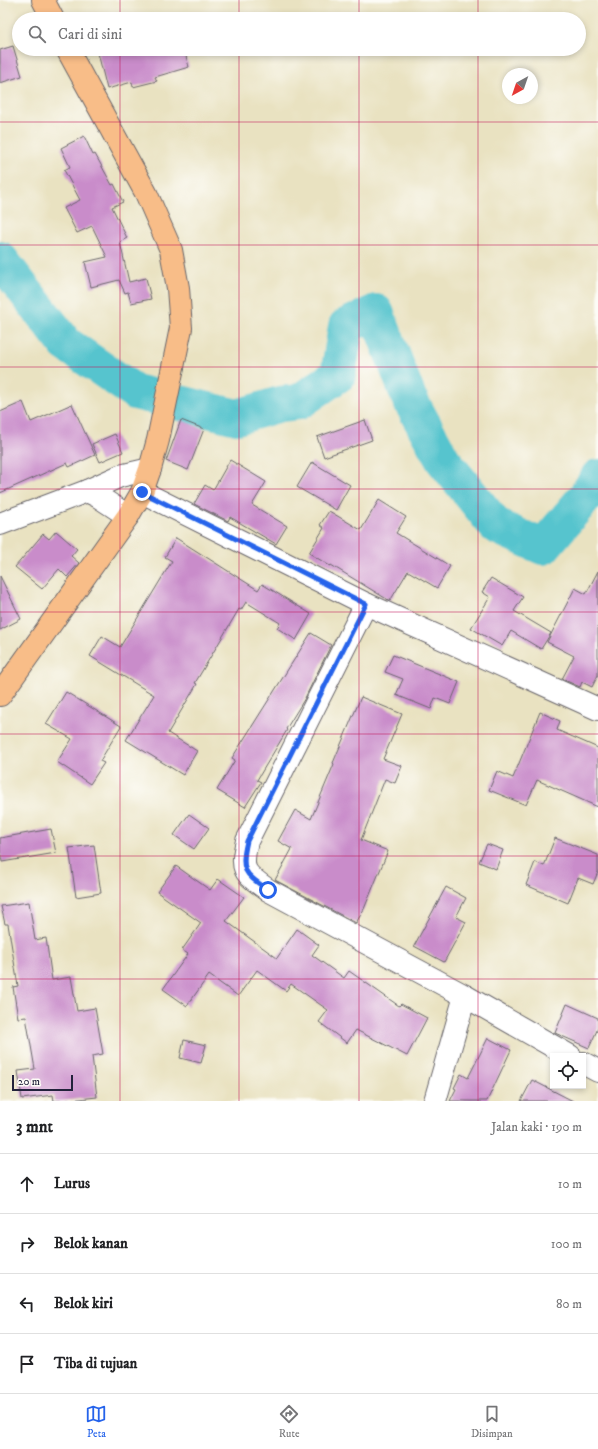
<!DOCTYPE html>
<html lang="id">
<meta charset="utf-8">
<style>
:root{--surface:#fff;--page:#f2f2f2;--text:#202124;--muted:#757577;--line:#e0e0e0;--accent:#2563eb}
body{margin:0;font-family:"IM FELL DW Pica",serif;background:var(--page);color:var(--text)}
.controls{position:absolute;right:12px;bottom:12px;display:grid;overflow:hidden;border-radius:0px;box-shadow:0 2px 6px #0003}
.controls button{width:36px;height:36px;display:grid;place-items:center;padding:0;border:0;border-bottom:1px solid var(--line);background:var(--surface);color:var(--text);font:20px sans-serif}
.compass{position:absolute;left:502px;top:68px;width:36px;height:36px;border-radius:50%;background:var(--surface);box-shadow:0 2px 6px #0003;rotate:220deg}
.scale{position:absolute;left:12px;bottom:10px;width:61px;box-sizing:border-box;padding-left:4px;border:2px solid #22223b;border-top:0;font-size:11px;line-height:14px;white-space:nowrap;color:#22223b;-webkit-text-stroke:3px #fdfcf7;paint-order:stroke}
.stop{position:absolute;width:12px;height:12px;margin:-9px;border:3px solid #2563eb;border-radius:50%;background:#fff}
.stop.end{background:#2563eb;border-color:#fff;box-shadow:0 1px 4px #0008}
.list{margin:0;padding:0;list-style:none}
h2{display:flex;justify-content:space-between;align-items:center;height:52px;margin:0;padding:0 16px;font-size:17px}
h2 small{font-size:13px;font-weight:400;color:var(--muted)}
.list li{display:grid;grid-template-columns:26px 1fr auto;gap:12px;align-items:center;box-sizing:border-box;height:60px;padding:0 16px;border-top:1px solid var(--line)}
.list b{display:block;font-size:15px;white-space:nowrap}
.list em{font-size:13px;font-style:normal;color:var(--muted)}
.icon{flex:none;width:22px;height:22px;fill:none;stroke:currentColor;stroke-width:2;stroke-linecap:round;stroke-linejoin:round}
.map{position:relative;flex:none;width:598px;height:1101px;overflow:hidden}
.search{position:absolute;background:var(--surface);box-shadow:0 2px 6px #0003;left:12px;right:12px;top:12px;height:44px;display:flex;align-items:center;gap:10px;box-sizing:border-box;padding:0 14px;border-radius:22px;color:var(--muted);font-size:15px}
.sheet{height:292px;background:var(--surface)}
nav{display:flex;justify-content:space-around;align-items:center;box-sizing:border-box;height:56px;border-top:1px solid var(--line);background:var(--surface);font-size:11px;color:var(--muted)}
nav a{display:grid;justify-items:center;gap:2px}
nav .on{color:var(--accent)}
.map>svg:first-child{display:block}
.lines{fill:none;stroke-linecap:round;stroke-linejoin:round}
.river{stroke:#57c4ce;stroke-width:36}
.building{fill:#c98cca}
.minor-casing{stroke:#68656a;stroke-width:24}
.highway-casing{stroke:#68656a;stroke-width:24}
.minor{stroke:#fff;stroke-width:22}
.highway{stroke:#f8bd88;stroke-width:22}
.route{stroke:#2563eb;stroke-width:5}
.grid{fill:none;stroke:#c2185b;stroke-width:1;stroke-opacity:0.55}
</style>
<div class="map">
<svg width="598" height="1101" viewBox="0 0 598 1101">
<rect width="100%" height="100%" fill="#fdfcf7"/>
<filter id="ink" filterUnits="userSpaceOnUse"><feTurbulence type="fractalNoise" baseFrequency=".025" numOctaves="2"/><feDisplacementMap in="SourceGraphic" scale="8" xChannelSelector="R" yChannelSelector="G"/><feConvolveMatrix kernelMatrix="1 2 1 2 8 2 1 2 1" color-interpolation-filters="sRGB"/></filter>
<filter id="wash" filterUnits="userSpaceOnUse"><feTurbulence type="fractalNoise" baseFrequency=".012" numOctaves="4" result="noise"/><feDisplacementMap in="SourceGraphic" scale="16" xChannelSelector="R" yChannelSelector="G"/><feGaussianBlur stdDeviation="0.9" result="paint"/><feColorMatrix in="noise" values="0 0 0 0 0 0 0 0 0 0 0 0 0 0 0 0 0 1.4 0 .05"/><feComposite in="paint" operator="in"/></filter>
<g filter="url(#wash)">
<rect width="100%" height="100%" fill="#e9e2c1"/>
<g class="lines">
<polyline class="river" points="0,259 66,344 135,392 237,417 280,404 299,402 338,375 346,326 376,312 409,398 443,460 496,526 543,547 586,496 598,477"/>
</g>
<g id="blocks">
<g class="building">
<polygon points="13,46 22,76 0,83 0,50"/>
<polygon points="97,49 165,49 166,54 184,49 189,67 155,77 157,81 133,87 132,82 107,89"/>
<polygon points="84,136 93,155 95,154 112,185 114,184 123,202 112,207 127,238 120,242 129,282 146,278 151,299 131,303 128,292 125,293 119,280 91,287 85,262 107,257 92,226 77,233 64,208 80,200 64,170 70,167 61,148"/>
<polygon points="23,402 31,422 72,404 95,455 69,467 67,463 0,493 0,412"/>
<polygon points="181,420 204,429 188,470 166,461"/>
<polygon points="365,420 372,440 324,457 317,437"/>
<polygon points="115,434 123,452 100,462 92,444"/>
<polygon points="230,460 266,482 252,505 287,526 276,544 230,517 228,521 194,504 205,485 213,490"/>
<polygon points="312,462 350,485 336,510 297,487"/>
<polygon points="379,500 406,517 396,533 450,566 437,588 408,571 390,601 331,565 330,566 309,553 324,528 320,525 329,511 361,530"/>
<polygon points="56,531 77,549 71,556 79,563 67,577 59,569 42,589 15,567 43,534 49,539"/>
<polygon points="176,538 258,590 262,584 311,614 296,640 277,628 280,623 246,602 241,610 239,609 195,683 197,684 168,733 197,751 183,775 126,740 154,695 90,656 102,636 120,647 172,561 165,557"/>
<polygon points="598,571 598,675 592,687 582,682 580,687 562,679 574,656 547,642 575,588 586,594"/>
<polygon points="0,576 21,619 0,630"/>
<polygon points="491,578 523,597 514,611 551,633 541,649 511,631 502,646 471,628 490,597 482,592"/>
<polygon points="311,633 331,645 305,698 286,729 287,730 257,780 261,782 245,807 217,790 235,760 232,758"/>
<polygon points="393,655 459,682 450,704 435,698 431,709 396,695 403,679 385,672"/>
<polygon points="66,692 121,726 100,761 104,763 90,784 57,762 72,739 46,724"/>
<polygon points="361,697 402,714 383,759 402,766 395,783 385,779 361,840 388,851 364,909 356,923 275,880 292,849 278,841 295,810 311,819 334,764 333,763"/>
<polygon points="540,712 560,721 557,730 598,748 598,807 537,780 526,805 489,790 497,771 513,778"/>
<polygon points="189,814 209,828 194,849 174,835"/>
<polygon points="51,829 56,853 2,862 0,851 0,838"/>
<polygon points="555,838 598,855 598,872 593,884 578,878 568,903 526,885 535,862 544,866"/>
<polygon points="487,844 503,850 496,869 479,862"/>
<polygon points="94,845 101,893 76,897 69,848"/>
<polygon points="176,866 210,890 218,879 244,897 226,921 277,958 297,929 319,945 312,955 344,978 349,971 399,1006 401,1004 427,1018 407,1056 356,1030 347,1043 319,1022 328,1010 291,984 286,991 257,970 238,996 209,975 187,1006 163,989 188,954 182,950 201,923 157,892"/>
<polygon points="446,887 466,898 456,917 466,922 444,962 414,946"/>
<polygon points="29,902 35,940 46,938 52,980 71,977 77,1011 95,1008 103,1054 92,1056 97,1097 61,1101 54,1101 53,1095 22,1099 18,1071 35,1069 26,1017 18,1018 13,987 18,986 8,924 5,924 1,906"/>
<polygon points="567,1004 598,1018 598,1028 589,1048 555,1033"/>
<polygon points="488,1038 511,1050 487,1101 450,1101 456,1089 454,1088 461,1074 468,1078"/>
<polygon points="184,1040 206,1045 201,1063 180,1058"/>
<polygon points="532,1080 573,1101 521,1101"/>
</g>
</g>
</g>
<g filter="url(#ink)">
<use href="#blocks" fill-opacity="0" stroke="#68656a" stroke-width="1"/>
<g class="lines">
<defs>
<g id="minor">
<polyline points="87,491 99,497 128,516"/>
<polyline points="142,492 366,604 598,709"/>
<polyline points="0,524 87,491 120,476 150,469"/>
<path d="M366,604L247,841C240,871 244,873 268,890L465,996L570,1056"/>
<polyline points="583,1063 598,1071"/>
<polyline points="435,1101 465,996"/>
</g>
<g id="highway">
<polyline points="43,0 53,19"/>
<polyline points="0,695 128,516 142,492 150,469 158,440 181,328 178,288 171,250 146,193 67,49"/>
</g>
</defs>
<use href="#minor" class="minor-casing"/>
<use href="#highway" class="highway-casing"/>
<use href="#minor" class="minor"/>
<use href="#highway" class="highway"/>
</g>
</g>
<g class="lines" filter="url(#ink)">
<path class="route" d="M142,492L366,604L247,841C240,871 244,873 268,890"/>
</g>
<path class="grid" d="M120,0V19M239,0V19M359,0V19M478,0V19M120,49V1101M239,49V1101M359,49V1101M478,49V1101M0,122H598M0,245H598M0,367H598M0,489H598M0,612H598M0,734H598M0,856H598M0,979H598"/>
</svg>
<div class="controls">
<button><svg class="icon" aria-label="locate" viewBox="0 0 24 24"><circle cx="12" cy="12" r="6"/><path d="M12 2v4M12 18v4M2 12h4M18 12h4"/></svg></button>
</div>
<svg class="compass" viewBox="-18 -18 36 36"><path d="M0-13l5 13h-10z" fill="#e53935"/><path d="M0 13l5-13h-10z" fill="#757577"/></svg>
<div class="scale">20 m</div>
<div class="stop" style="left:268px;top:890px"></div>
<div class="stop end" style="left:142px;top:492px"></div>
<div class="search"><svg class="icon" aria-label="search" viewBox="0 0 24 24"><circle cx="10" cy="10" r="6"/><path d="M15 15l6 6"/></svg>Cari di sini</div>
</div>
<section class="sheet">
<h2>3 mnt<small>Jalan kaki · 190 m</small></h2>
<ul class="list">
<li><svg class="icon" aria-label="ahead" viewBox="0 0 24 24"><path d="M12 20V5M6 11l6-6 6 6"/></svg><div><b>Lurus</b></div><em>10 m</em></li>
<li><svg class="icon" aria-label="right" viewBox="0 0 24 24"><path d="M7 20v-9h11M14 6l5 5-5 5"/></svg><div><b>Belok kanan</b></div><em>100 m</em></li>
<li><svg class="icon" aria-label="left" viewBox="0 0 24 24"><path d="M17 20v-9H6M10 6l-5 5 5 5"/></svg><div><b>Belok kiri</b></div><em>80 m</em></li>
<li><svg class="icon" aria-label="arrive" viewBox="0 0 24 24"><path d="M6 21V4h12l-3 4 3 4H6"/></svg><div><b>Tiba di tujuan</b></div></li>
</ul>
</section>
<nav>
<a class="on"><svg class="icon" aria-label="map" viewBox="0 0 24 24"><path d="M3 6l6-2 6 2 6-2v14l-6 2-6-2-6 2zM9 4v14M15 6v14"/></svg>Peta</a>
<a><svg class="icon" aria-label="directions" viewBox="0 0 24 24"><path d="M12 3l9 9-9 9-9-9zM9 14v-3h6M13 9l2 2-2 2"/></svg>Rute</a>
<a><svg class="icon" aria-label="saved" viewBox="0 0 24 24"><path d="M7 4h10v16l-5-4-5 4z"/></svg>Disimpan</a>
</nav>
